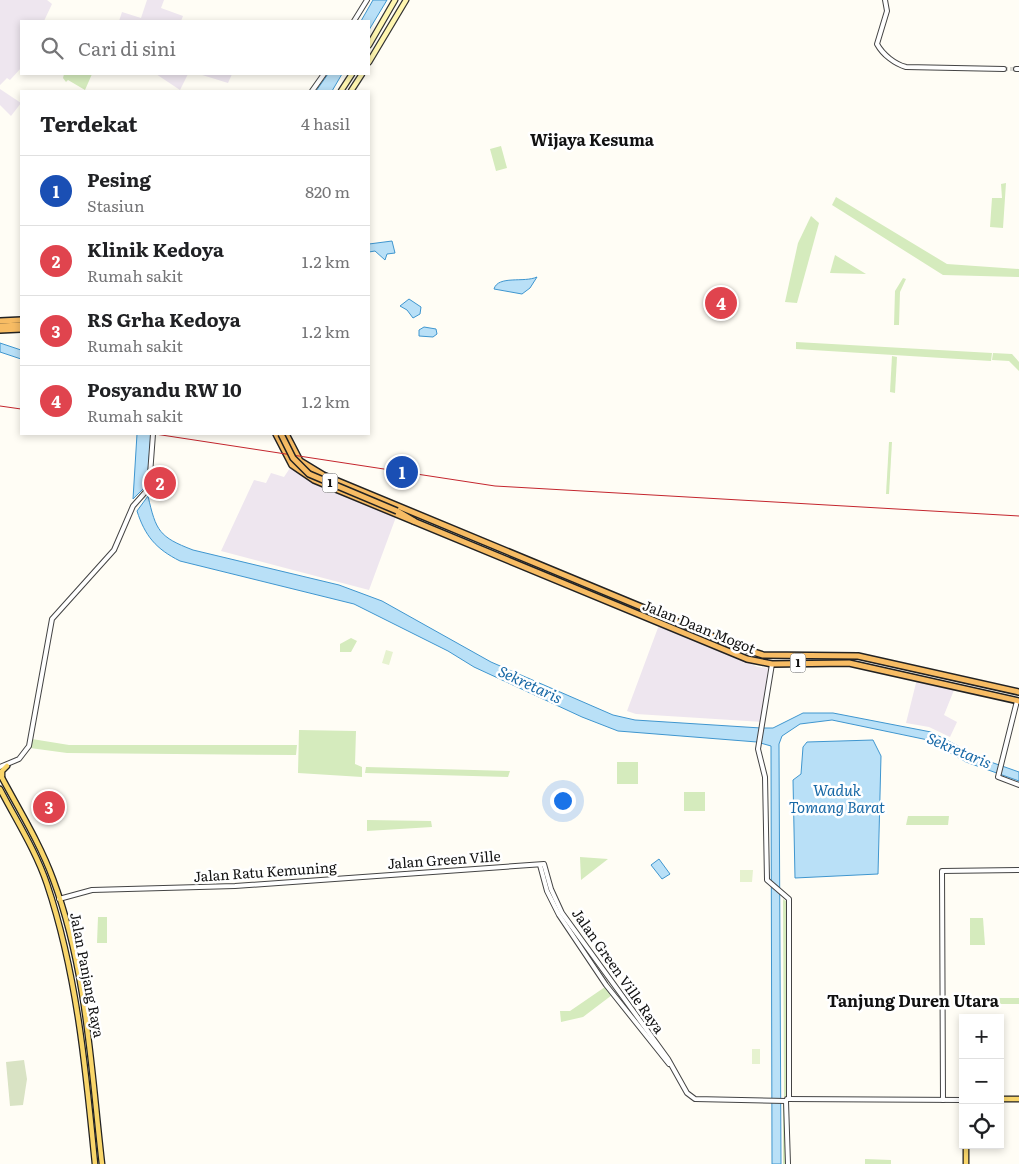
<!DOCTYPE html>
<html lang="id">
<meta charset="utf-8">
<style>
:root{--surface:#fff;--page:#f2f2f2;--text:#202124;--muted:#757577;--line:#e0e0e0;--accent:#c4262e}
body{margin:0;font-family:Literata,serif;background:var(--page);color:var(--text)}
.controls{position:absolute;right:15px;bottom:15px;display:grid;overflow:hidden;border-radius:0px;box-shadow:0 2px 8px #0003}
.controls button{width:45px;height:45px;display:grid;place-items:center;padding:0;border:0;border-bottom:1px solid var(--line);background:var(--surface);color:var(--text);font:25px sans-serif}
.you{position:absolute;left:562px;top:800px;width:18px;height:18px;margin:-12px;border:4px solid #fff;border-radius:50%;background:#1a73e8;box-shadow:0 0 0 8px #1a73e833}
.badge{display:grid;place-items:center;width:32px;height:32px;border-radius:50%;background:var(--accent);color:#fff;font-size:16px;font-weight:700}
.pin{position:absolute;translate:-50% -50%;border:2px solid #fff;box-shadow:0 1px 5px #0006}
.list{margin:0;padding:0;list-style:none}
h2{display:flex;justify-content:space-between;align-items:center;height:65px;margin:0;padding:0 20px;font-size:21px}
h2 small{font-size:16px;font-weight:400;color:var(--muted)}
.list li{display:grid;grid-template-columns:32px 1fr auto;gap:15px;align-items:center;box-sizing:border-box;height:70px;padding:0 20px;border-top:1px solid var(--line)}
.list b{display:block;font-size:19px;white-space:nowrap}
.list p{margin:0;font-size:16px;white-space:nowrap;color:var(--muted)}
.list em{font-size:16px;font-style:normal;color:var(--muted)}
.icon{flex:none;width:28px;height:28px;fill:none;stroke:currentColor;stroke-width:2;stroke-linecap:round;stroke-linejoin:round}
.map{position:relative;flex:none;width:1019px;height:1164px;overflow:hidden}
.search{position:absolute;background:var(--surface);box-shadow:0 2px 8px #0003;left:20px;top:20px;width:350px;height:55px;display:flex;align-items:center;gap:12px;box-sizing:border-box;padding:0 18px;border-radius:0px;color:var(--muted);font-size:19px}
.panel{position:absolute;background:var(--surface);box-shadow:0 2px 8px #0003;left:20px;top:90px;width:350px;height:345px;border-radius:0px}
.map>svg:first-child{display:block}
.industrial{fill:#eee6ef}
.green{fill:#d5ebbd}
.cemetery{fill:#d9e3c4}
.pitch{fill:#e6f2cf}
.water{fill:#b9e0f7;stroke:#3f96cf}
.lines{fill:none;stroke-linecap:round;stroke-linejoin:round}
.tertiary-tunnel{stroke:#dbdad3;stroke-width:4;stroke-dasharray:4 2;stroke-linecap:butt}
.tertiary-casing{stroke:#444;stroke-width:6}
.secondary-casing{stroke:#333;stroke-width:7}
.primary-casing{stroke:#222;stroke-width:7}
.trunk-casing{stroke:#222;stroke-width:8}
.tertiary{stroke:#fff;stroke-width:4}
.secondary{stroke:#fff6b0;stroke-width:4.5}
.primary{stroke:#f9d66b;stroke-width:4.5}
.trunk{stroke:#f7bc64;stroke-width:5}
.rail{stroke:#c4262e;stroke-width:1}
.trunk-bridge-casing{stroke:#222;stroke-width:8;stroke-linecap:butt}
.trunk-bridge{stroke:#f7bc64;stroke-width:5}
.labels{text-anchor:middle;stroke-width:5;stroke-linejoin:round;paint-order:stroke}
.shield{fill:#fff;stroke:#585858;stroke-width:1}
.shield-label{font-size:12px;font-weight:bold;fill:#111}
.street-label{font-size:14px;fill:#111;stroke:#fff}
.water-label{font-size:15px;font-style:italic;fill:#1768a6;stroke:#fff}
.quarter-label{font-size:16px;font-weight:bold;fill:#111;stroke:#fff}
</style>
<div class="map">
<svg width="1019" height="1164" viewBox="0 0 1019 1164">
<rect width="100%" height="100%" fill="#fffdf5"/>
<g class="industrial">
<polygon points="0,0 47,0 52,4 44,21 21,21 21,68 10,80 7,78 0,85"/>
<polygon points="147,0 164,0 161,8 183,16 181,21 119,21 122,12 141,18"/>
<polygon points="156,74 188,74 180,90"/>
<polygon points="199,74 232,74 228,83"/>
<polygon points="0,89 21,103 11,116 0,105"/>
<polygon points="290,468 318,484 396,517 369,590 221,551 254,480 266,483 271,473 284,477"/>
<polygon points="659,625 758,667 771,668 763,722 636,714 627,711"/>
<polygon points="917,679 954,690 944,715 957,722 950,737 929,727 906,723"/>
</g>
<g class="green">
<polygon points="64,74 67,75 92,74 85,90 68,80 66,82 63,78"/>
<polygon points="501,146 507,168 496,171 490,149"/>
<polygon points="1006,183 1003,228 990,227 992,198 1002,198 1001,184"/>
<polygon points="836,197 947,264 1019,269 1019,277 943,275 832,205"/>
<polygon points="811,216 819,223 797,303 785,302 798,243"/>
<polygon points="835,255 866,274 830,273"/>
<polygon points="903,278 906,279 900,292 899,325 894,325 895,291"/>
<polygon points="796,342 992,353 991,361 796,349"/>
<polygon points="993,353 1012,354 1019,362 1019,371 1009,361 992,360"/>
<polygon points="892,356 897,357 895,393 890,392"/>
<polygon points="889,442 892,442 889,494 886,494"/>
<polygon points="351,638 357,641 351,652 340,652 340,644"/>
<polygon points="299,730 356,731 355,764 362,767 362,777 298,773"/>
<polygon points="32,739 69,745 297,745 296,755 67,753 30,748"/>
<rect x="617" y="762" width="21" height="22"/>
<polygon points="366,767 510,771 508,777 365,773"/>
<rect x="684" y="792" width="21" height="19"/>
<polygon points="908,816 949,816 948,825 906,825"/>
<polygon points="367,820 431,821 432,827 367,831"/>
<polygon points="580,857 608,859 581,880"/>
<polygon points="783,899 787,902 788,1097 784,1097"/>
<polygon points="98,917 107,917 107,943 97,943"/>
<polygon points="970,918 983,918 985,945 970,945"/>
<polygon points="605,987 612,995 583,1017 561,1022 560,1011 570,1011"/>
<rect x="973" y="998" width="46" height="6"/>
<polygon points="783,1104 786,1106 786,1164 783,1164"/>
<polygon points="865,1159 891,1160 891,1164 865,1164"/>
</g>
<polygon class="cemetery" points="24,1060 27,1079 23,1105 10,1106 6,1062"/>
<g class="pitch">
<polygon points="386,650 393,652 389,665 382,663"/>
<polygon points="740,870 753,870 752,882 740,882"/>
<rect x="752" y="1049" width="8" height="15"/>
</g>
<g class="water">
<polygon points="373,0 387,0 369,30 369,21 361,21"/>
<polygon points="328,74 342,74 332,91 316,91"/>
<polygon points="392,241 395,253 387,254 385,260 375,251 369,252 369,244"/>
<path d="M537,277L530,288L522,294L494,289C498,275 524,283 537,277Z"/>
<polygon points="409,299 421,307 420,314 413,318 407,310 400,306"/>
<polygon points="424,327 436,329 437,334 433,337 419,336 419,330"/>
<polygon points="0,343 21,350 21,359 0,352"/>
<polygon points="137,434 151,434 147,485 133,499"/>
<path d="M148,496C156,531 159,537 193,550L339,585L382,601L491,662L613,715L635,720L761,728H773L803,713H833L931,732L985,760L1019,772V781L966,762L928,740L832,720L800,724L782,736L779,744L781,1164H772L771,746L757,742L618,731L582,717L474,667L448,651L354,604L180,561C156,549 145,536 137,511Z"/>
<polygon points="873,740 881,756 878,874 795,878 793,780 801,774 803,747 807,742"/>
<polygon points="659,859 670,874 662,879 651,865"/>
</g>
<g class="lines">
<polyline class="tertiary-tunnel" points="1004,69 1016,69"/>
<defs>
<g id="tertiary">
<path d="M885,0L887,11L877,44C883,55 895,64 906,67L1004,69"/>
<polyline points="354,21 367,0"/>
<polyline points="1016,69 1019,69"/>
<polyline points="312,91 324,74"/>
<polyline points="772,664 758,749 765,777 767,880 789,899 789,1099"/>
<polyline points="1017,701 998,777 1019,785"/>
<polyline points="0,767 19,759 29,746 52,619 114,550 133,506 149,488 153,434"/>
<polyline points="540,865 547,891 559,915 606,985 669,1064"/>
<polyline points="59,899 92,890 235,886 544,864 551,889 562,913 668,1059 687,1093 695,1099 786,1101 788,1164"/>
<polyline points="787,1099 963,1100"/>
<polyline points="943,1100 942,871 1019,870"/>
</g>
<g id="secondary">
<polyline points="369,45 395,0"/>
<polyline points="369,62 406,0"/>
<polyline points="341,91 352,74"/>
<polyline points="351,91 362,74"/>
</g>
<g id="primary">
<path d="M0,774C18,808 40,843 53,879C87,970 91,1069 102,1164"/>
<polyline points="2,776 2,771 7,766"/>
<path d="M0,789C16,820 36,851 47,884C77,974 86,1071 95,1164"/>
<polyline points="1000,1099 1019,1099"/>
<polyline points="966,1164 966,1145"/>
</g>
<g id="trunk">
<polyline points="0,321 21,320"/>
<polyline points="0,326 21,325"/>
<polyline points="0,330 21,329"/>
<polyline points="276,434 292,465 314,480 747,659 772,664 849,663 1019,701"/>
<polyline points="286,434 300,461 323,475 738,647 763,655 858,656 1019,692"/>
<polyline points="397,511 414,521"/>
</g>
</defs>
<use href="#tertiary" class="tertiary-casing"/>
<use href="#secondary" class="secondary-casing"/>
<use href="#primary" class="primary-casing"/>
<use href="#trunk" class="trunk-casing"/>
<use href="#tertiary" class="tertiary"/>
<use href="#secondary" class="secondary"/>
<use href="#primary" class="primary"/>
<use href="#trunk" class="trunk"/>
<g class="rail">
<polyline points="0,406 21,409"/>
<polyline points="155,434 495,486 1019,516"/>
</g>
<defs>
<polyline id="trunk-bridge" points="281,434 293,458 309,474 397,511"/>
</defs>
<use href="#trunk-bridge" class="trunk-bridge-casing"/>
<use href="#trunk-bridge" class="trunk-bridge"/>
</g>
<g class="labels">
<g class="shield">
<rect x="322.5" y="473.5" width="15" height="19" rx="4"/>
<rect x="790.5" y="653.5" width="15" height="19" rx="4"/>
</g>
<g class="shield-label">
<text x="330" y="487">1</text>
<text x="798" y="667">1</text>
</g>
<g class="street-label">
<text transform="translate(699 627) rotate(22)" y="5">Jalan Daan Mogot</text>
<text transform="translate(444 860) rotate(-4)" y="5">Jalan Green Ville</text>
<text transform="translate(265 872) rotate(-4)" y="5">Jalan Ratu Kemuning</text>
<text transform="translate(618 971) rotate(55)" y="5">Jalan Green Ville Raya</text>
<text transform="translate(87 975) rotate(79)" y="5">Jalan Panjang Raya</text>
</g>
<g class="water-label">
<text transform="translate(530 685) rotate(25)" y="5">Sekretaris</text>
<text transform="translate(959 751) rotate(23)" y="5">Sekretaris</text>
<text x="837" y="796">Waduk<tspan x="837" dy="17">Tomang Barat</tspan></text>
</g>
<g class="quarter-label">
<text x="592" y="146">Wijaya Kesuma</text>
<text x="913" y="1007">Tanjung Duren Utara</text>
</g>
</g>
</svg>
<div class="controls">
<button>+</button>
<button>−</button>
<button><svg class="icon" aria-label="locate" viewBox="0 0 24 24"><circle cx="12" cy="12" r="6"/><path d="M12 2v4M12 18v4M2 12h4M18 12h4"/></svg></button>
</div>
<div class="you"></div>
<div class="pin badge" style="left:402px;top:472px;background:#1a4fb4">1</div>
<div class="pin badge" style="left:160px;top:483px;background:#e0444e">2</div>
<div class="pin badge" style="left:49px;top:807px;background:#e0444e">3</div>
<div class="pin badge" style="left:721px;top:303px;background:#e0444e">4</div>
<div class="search"><svg class="icon" aria-label="search" viewBox="0 0 24 24"><circle cx="10" cy="10" r="6"/><path d="M15 15l6 6"/></svg>Cari di sini</div>
<section class="panel">
<h2>Terdekat<small>4 hasil</small></h2>
<ul class="list">
<li><span class="badge" style="background:#1a4fb4">1</span><div><b>Pesing</b><p>Stasiun</p></div><em>820 m</em></li>
<li><span class="badge" style="background:#e0444e">2</span><div><b>Klinik Kedoya</b><p>Rumah sakit</p></div><em>1.2 km</em></li>
<li><span class="badge" style="background:#e0444e">3</span><div><b>RS Grha Kedoya</b><p>Rumah sakit</p></div><em>1.2 km</em></li>
<li><span class="badge" style="background:#e0444e">4</span><div><b>Posyandu RW 10</b><p>Rumah sakit</p></div><em>1.2 km</em></li>
</ul>
</section>
</div>
